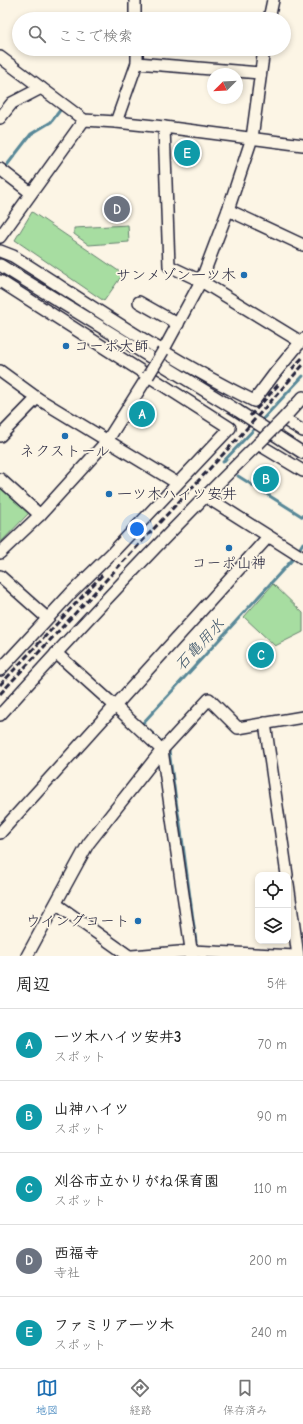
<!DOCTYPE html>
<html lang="ja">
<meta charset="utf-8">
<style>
:root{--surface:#fff;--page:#f2f2f2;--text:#222;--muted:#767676;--line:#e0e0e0;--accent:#1f6fb2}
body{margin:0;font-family:"Comic Neue","Klee One",sans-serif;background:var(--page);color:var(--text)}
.controls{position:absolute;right:12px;bottom:12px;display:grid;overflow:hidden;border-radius:8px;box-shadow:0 2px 6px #0003}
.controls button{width:36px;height:36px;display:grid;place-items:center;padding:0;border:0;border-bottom:1px solid var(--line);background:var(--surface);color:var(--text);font:20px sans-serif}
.compass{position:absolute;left:207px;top:68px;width:36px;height:36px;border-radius:50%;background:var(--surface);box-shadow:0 2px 6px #0003;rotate:246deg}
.you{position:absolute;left:137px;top:529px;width:14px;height:14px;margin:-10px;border:3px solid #fff;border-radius:50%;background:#1a73e8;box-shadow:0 0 0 6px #1a73e833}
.badge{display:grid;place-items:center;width:26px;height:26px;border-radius:50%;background:var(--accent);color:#fff;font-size:13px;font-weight:700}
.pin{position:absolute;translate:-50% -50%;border:2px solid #fff;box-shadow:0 1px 4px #0006}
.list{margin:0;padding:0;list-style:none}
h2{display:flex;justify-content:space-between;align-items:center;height:52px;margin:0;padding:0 16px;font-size:17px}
h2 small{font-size:13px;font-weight:400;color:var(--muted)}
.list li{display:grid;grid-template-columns:26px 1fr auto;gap:12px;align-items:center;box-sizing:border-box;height:72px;padding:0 16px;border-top:1px solid var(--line)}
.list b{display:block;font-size:15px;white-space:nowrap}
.list p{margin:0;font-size:13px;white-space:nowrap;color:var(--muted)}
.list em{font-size:13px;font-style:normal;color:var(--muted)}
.icon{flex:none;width:22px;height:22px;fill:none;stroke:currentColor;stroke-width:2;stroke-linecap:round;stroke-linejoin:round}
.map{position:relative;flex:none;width:303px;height:956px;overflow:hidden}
.search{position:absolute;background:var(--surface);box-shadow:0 2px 6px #0003;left:12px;right:12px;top:12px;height:44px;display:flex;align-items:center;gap:10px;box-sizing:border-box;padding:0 14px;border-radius:22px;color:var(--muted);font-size:15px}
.sheet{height:412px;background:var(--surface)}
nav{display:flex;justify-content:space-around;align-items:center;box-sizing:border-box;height:56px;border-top:1px solid var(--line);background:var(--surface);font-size:11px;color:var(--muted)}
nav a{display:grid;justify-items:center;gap:2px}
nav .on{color:var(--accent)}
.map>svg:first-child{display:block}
.green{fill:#a7dda1;stroke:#64806e}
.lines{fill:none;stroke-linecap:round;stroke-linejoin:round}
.stream{stroke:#588898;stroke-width:3}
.minor-casing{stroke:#22223b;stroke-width:14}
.minor{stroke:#fcf5e5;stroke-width:11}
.rail{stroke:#22223b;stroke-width:3;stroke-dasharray:6 3;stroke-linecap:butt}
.minor-bridge-casing{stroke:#22223b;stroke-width:14;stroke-linecap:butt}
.minor-bridge{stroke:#fcf5e5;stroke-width:11}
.poi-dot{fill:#1f6fb2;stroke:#fcf5e5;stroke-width:1.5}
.labels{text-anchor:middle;stroke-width:3.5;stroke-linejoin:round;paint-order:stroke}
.poi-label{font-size:15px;fill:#22223b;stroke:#fcf5e5;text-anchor:end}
.water-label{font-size:16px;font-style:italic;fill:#3d556a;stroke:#fcf5e5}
</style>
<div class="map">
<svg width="303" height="956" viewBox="0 0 303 956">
<rect width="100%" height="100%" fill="#fcf5e5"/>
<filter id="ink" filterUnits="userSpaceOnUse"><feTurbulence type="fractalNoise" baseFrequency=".025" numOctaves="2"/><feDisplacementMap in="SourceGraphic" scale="8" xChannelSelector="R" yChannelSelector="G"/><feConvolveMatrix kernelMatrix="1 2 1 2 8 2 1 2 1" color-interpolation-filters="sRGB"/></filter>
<g filter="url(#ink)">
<g class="green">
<polygon points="32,212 123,274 104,301 15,240"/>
<polygon points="128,225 129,242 89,245 74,234 74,228"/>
<polygon points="0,484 30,512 0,543"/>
<polygon points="273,584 303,613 303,632 275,646 244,617"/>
</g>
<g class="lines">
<g class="stream">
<polyline points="4,169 31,134 51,122 61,109"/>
<polyline points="260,422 303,376"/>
<polyline points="223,462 257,426"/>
<polyline points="238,476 303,517"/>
<polyline points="298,551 303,543"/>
<polyline points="162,742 142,724 292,560"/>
<polyline points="169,751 177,808 180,823 196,942"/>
</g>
<defs>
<g id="minor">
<polyline points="135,0 135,19"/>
<polyline points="269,19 273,0"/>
<polyline points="137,49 137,63 116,122 164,127 169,266 201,281 301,342"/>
<polyline points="0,57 84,120 116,122"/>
<polyline points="137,63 260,73"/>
<polyline points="0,118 12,103 41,88"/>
<polyline points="164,127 303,145"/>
<polyline points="0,169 31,193"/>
<polyline points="228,210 303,245"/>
<polyline points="0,237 84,120"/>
<path d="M0,251L13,256C92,306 170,360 254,401L275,373L303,339"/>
<polyline points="0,265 238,411 303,453"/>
<polyline points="0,281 230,428 112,553 72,592 0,670"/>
<polyline points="139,302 178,324"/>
<polyline points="163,351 201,281 228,210 252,138 264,49"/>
<polyline points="0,371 37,398"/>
<polyline points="303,397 283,419 303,431"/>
<polyline points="0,436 37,398 177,483"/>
<polyline points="0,479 40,515 107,441 148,376"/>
<polyline points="205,496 303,558"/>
<polyline points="0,553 40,515"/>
<polyline points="0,576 47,618"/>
<polyline points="56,653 114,705 162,750 192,956"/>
<path d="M0,715C84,622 169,531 258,444L303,471"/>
<polyline points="265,723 287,875"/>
<polyline points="0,833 268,537"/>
<polyline points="288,884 298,956"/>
<polyline points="56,904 129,956"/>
<polyline points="27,956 88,844 162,750 209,699 238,728 303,717"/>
<polyline points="132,956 191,951 296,956"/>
</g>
</defs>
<use href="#minor" class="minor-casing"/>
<use href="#minor" class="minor"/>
<g class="rail">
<polyline points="292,369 303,357"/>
<polyline points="250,416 279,384"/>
<polyline points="0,685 104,573"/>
<polyline points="0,694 240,436 303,365"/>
</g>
<defs>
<g id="minor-bridge">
<polyline points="148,376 163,351"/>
<polyline points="258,444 283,419"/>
</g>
</defs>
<use href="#minor-bridge" class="minor-bridge-casing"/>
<use href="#minor-bridge" class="minor-bridge"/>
</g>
</g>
<g class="poi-dot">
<circle cx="244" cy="275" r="4"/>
<circle cx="66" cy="346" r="4"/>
<circle cx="65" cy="436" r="4"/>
<circle cx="109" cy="494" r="4"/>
<circle cx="229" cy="548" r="4"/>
<circle cx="138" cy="921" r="4"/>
</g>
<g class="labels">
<g class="poi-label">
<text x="236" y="280">サンメゾン一ツ木</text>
<text x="74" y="351" text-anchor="start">コーポ大師</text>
<text x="65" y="456" text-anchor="middle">ネクストール</text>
<text x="117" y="499" text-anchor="start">一ツ木ハイツ安井</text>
<text x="229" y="568" text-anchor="middle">コーポ山神</text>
<text x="130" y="926">ウイングコート</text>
</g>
<g class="water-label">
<text transform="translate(199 644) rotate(-47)" y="6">石亀用水</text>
</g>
</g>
</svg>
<div class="controls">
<button><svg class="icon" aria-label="locate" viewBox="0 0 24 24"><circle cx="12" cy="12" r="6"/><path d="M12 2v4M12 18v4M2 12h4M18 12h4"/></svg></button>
<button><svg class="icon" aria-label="layers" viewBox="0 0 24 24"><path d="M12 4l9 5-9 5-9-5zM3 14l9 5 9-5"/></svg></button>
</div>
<svg class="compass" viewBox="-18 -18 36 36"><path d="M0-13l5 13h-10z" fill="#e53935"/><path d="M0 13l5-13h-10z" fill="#767676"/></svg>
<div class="you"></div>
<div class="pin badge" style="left:142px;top:414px;background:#0f9aa8">A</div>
<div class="pin badge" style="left:266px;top:479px;background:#0f9aa8">B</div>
<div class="pin badge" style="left:261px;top:655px;background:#0f9aa8">C</div>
<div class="pin badge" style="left:117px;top:209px;background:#6b7280">D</div>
<div class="pin badge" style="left:187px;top:153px;background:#0f9aa8">E</div>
<div class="search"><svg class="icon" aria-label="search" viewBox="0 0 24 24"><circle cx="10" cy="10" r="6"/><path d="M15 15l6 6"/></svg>ここで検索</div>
</div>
<section class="sheet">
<h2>周辺<small>5件</small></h2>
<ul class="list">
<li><span class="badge" style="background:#0f9aa8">A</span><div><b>一ツ木ハイツ安井3</b><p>スポット</p></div><em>70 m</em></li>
<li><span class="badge" style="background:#0f9aa8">B</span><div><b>山神ハイツ</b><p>スポット</p></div><em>90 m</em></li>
<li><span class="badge" style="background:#0f9aa8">C</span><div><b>刈谷市立かりがね保育園</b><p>スポット</p></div><em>110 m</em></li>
<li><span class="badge" style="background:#6b7280">D</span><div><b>西福寺</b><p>寺社</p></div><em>200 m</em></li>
<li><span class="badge" style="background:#0f9aa8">E</span><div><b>ファミリア一ツ木</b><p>スポット</p></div><em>240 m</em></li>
</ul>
</section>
<nav>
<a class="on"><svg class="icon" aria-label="map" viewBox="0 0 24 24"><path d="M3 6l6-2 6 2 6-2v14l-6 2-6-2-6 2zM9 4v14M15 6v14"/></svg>地図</a>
<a><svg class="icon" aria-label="directions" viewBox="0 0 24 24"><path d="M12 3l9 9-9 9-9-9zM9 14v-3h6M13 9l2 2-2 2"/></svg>経路</a>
<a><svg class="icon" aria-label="saved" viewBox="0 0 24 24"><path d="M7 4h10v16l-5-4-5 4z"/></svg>保存済み</a>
</nav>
